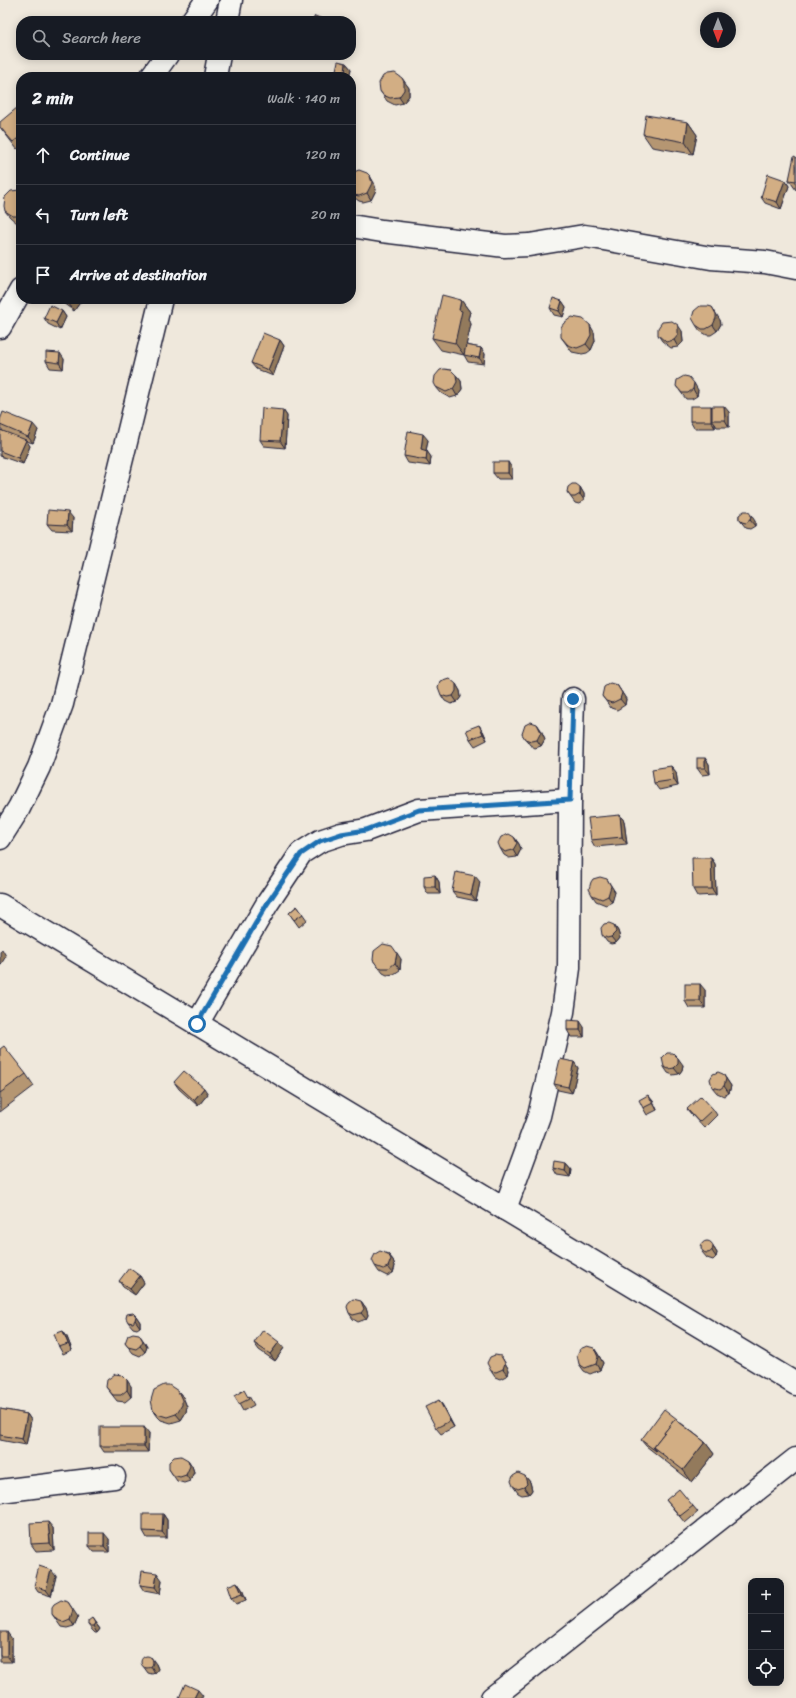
<!DOCTYPE html>
<meta charset="utf-8">
<style>
:root{--surface:#171b24;--page:#242831;--text:#f1f3f6;--muted:#9ea1a6;--line:#363941}
body{margin:0;font-family:Sriracha,sans-serif;background:var(--page);color:var(--text)}
.controls{position:absolute;right:12px;bottom:12px;display:grid;overflow:hidden;border-radius:8px;box-shadow:0 2px 10px #0003}
.controls button{width:36px;height:36px;display:grid;place-items:center;padding:0;border:0;border-bottom:1px solid var(--line);background:var(--surface);color:var(--text);font:20px sans-serif}
.compass{position:absolute;left:700px;top:12px;width:36px;height:36px;border-radius:50%;background:var(--surface);box-shadow:0 2px 10px #0003;rotate:180deg}
.stop{position:absolute;width:12px;height:12px;margin:-9px;border:3px solid #1f6fb2;border-radius:50%;background:#fff}
.stop.end{background:#1f6fb2;border-color:#fff;box-shadow:0 1px 4px #0008}
.list{margin:0;padding:0;list-style:none}
h2{display:flex;justify-content:space-between;align-items:center;height:52px;margin:0;padding:0 16px;font-size:17px}
h2 small{font-size:13px;font-weight:400;color:var(--muted)}
.list li{display:grid;grid-template-columns:26px 1fr auto;gap:12px;align-items:center;box-sizing:border-box;height:60px;padding:0 16px;border-top:1px solid var(--line)}
.list b{display:block;font-size:15px;white-space:nowrap}
.list em{font-size:13px;font-style:normal;color:var(--muted)}
.icon{flex:none;width:22px;height:22px;fill:none;stroke:currentColor;stroke-width:2;stroke-linecap:round;stroke-linejoin:round}
.map{position:relative;flex:none;width:796px;height:1698px;overflow:hidden}
.search{position:absolute;background:var(--surface);box-shadow:0 2px 10px #0003;left:16px;top:16px;width:340px;height:44px;display:flex;align-items:center;gap:10px;box-sizing:border-box;padding:0 14px;border-radius:16px;color:var(--muted);font-size:15px}
.panel{position:absolute;background:var(--surface);box-shadow:0 2px 10px #0003;left:16px;top:72px;width:340px;height:232px;border-radius:16px}
.map>svg:first-child{display:block}
.lines{fill:none;stroke-linecap:round;stroke-linejoin:round}
.minor-casing{stroke:#22223b;stroke-width:25}
.minor{stroke:#f6f6f2;stroke-width:22}
.wall{fill:#b59672;stroke:#22223b}
.shaded-wall{fill:#937a5c;stroke:#22223b}
.building{fill:#d2ae84;stroke:#22223b}
.route{stroke:#1f6fb2;stroke-width:5}
</style>
<div class="map">
<svg width="796" height="1698" viewBox="0 0 796 1698">
<rect width="100%" height="100%" fill="#efe8dc"/>
<filter id="ink" filterUnits="userSpaceOnUse"><feTurbulence type="fractalNoise" baseFrequency=".025" numOctaves="2"/><feDisplacementMap in="SourceGraphic" scale="8" xChannelSelector="R" yChannelSelector="G"/><feConvolveMatrix kernelMatrix="1 2 1 2 8 2 1 2 1" color-interpolation-filters="sRGB"/></filter>
<g filter="url(#ink)">
<g class="lines">
<defs>
<g id="minor">
<polyline points="192,21 207,0"/>
<polyline points="227,21 231,0"/>
<polyline points="151,77 167,55"/>
<polyline points="215,77 219,55"/>
<polyline points="351,226 382,231 505,246 529,245 584,236 598,238 711,258 765,262 796,268"/>
<polyline points="0,327 21,290"/>
<polyline points="0,838 19,808 39,767 62,704 161,299"/>
<polyline points="0,905 796,1384"/>
<polyline points="197,1024 267,904 301,853 320,841 341,834 366,830 419,810 570,800"/>
<polyline points="505,1209 539,1116 563,1012 569,968 570,800 573,699"/>
<polyline points="0,1491 114,1477"/>
<polyline points="492,1698 796,1459"/>
</g>
</defs>
<use href="#minor" class="minor-casing"/>
<use href="#minor" class="minor"/>
</g>
<g class="wall">
<polygon points="346,63 351,69 349,77 341,77 336,70"/>
<polygon points="406,84 409,88 409,96 403,103 395,105 387,101 380,91"/>
<polygon points="21,111 21,146 17,149 0,127"/>
<polygon points="688,122 697,135 693,154 652,147 643,134"/>
<polygon points="796,157 796,190 789,180"/>
<polygon points="351,173 370,176 374,183 376,190 371,200 363,202 359,201 352,196 351,194"/>
<polygon points="785,180 789,186 781,209 765,203 761,197"/>
<polygon points="21,190 21,223 17,223 10,217 5,211"/>
<polygon points="60,299 80,299 81,301 74,311 63,303"/>
<polygon points="461,300 470,312 468,319 471,324 466,345 481,348 485,354 484,364 468,362 464,355 441,350 432,338"/>
<polygon points="562,301 566,307 563,317 554,315 550,308"/>
<polygon points="62,311 66,317 60,330 48,324 44,318"/>
<polygon points="720,320 721,324 717,331 711,335 707,335 700,331 696,325"/>
<polygon points="682,331 683,342 678,347 671,348 662,341 658,335"/>
<polygon points="594,332 595,341 591,350 587,353 582,354 572,352 561,337"/>
<polygon points="280,340 284,346 273,376 256,369 251,363"/>
<polygon points="64,359 63,369 50,368 46,361"/>
<polygon points="456,375 461,381 462,389 457,396 450,398 441,393 436,387"/>
<polygon points="676,386 698,390 697,396 692,399 686,399"/>
<polygon points="711,406 712,407 729,412 729,427 717,427 715,424 715,428 694,428 690,421"/>
<polygon points="283,410 287,416 285,448 264,446 260,440"/>
<polygon points="0,425 38,430 33,443 26,441 30,446 23,464 0,456 0,430 3,431 0,427"/>
<polygon points="428,440 426,451 431,457 430,466 408,463 404,456"/>
<polygon points="512,468 512,479 498,479 493,473"/>
<polygon points="580,487 584,494 584,500 579,504 575,503 567,492"/>
<polygon points="739,515 755,521 755,526 750,529 746,528 739,519"/>
<polygon points="73,518 72,531 52,530 47,524"/>
<polygon points="456,684 460,691 461,697 457,702 451,704 445,701 441,695"/>
<polygon points="617,685 626,699 625,705 617,710 611,708 602,696"/>
<polygon points="537,724 541,730 545,739 541,746 535,748 530,745 522,734"/>
<polygon points="483,731 487,740 475,746 470,739"/>
<polygon points="705,758 709,764 710,774 702,775 697,768"/>
<polygon points="671,766 676,772 678,786 659,790 654,783"/>
<polygon points="620,815 624,821 627,844 595,847 591,840"/>
<polygon points="514,837 519,844 521,849 517,857 509,858 504,855 500,848"/>
<polygon points="711,858 715,864 716,895 697,896 693,889"/>
<polygon points="435,875 439,882 440,894 428,894 424,887"/>
<polygon points="480,882 476,901 457,897 452,891"/>
<polygon points="611,886 615,892 612,902 606,905 596,901 592,895"/>
<polygon points="297,906 307,920 299,927 289,913"/>
<polygon points="614,925 618,931 620,938 616,943 611,944 607,942 602,935"/>
<polygon points="401,959 400,970 394,974 387,975 383,973 373,960"/>
<polygon points="705,990 705,1008 689,1008 685,1001"/>
<polygon points="584,1027 584,1037 571,1037 567,1030"/>
<polygon points="0,1049 26,1074 34,1086 0,1112"/>
<polygon points="574,1062 578,1068 572,1093 558,1090 554,1084"/>
<polygon points="683,1065 682,1070 679,1074 673,1075 668,1073 664,1067"/>
<polygon points="723,1074 731,1086 729,1093 724,1096 717,1093 712,1087"/>
<polygon points="174,1082 208,1094 198,1106 179,1089"/>
<polygon points="653,1101 657,1110 647,1115 643,1108"/>
<polygon points="687,1109 713,1109 717,1115 704,1128 692,1115"/>
<polygon points="566,1163 571,1169 570,1177 557,1175 553,1168"/>
<polygon points="714,1248 717,1253 716,1257 713,1260 707,1258 702,1252"/>
<polygon points="388,1254 393,1260 395,1266 393,1273 387,1276 379,1272 375,1266"/>
<polygon points="140,1276 144,1283 135,1295 123,1287 119,1281"/>
<polygon points="361,1301 366,1308 368,1315 366,1319 358,1322 353,1319 349,1313"/>
<polygon points="136,1316 140,1322 140,1327 137,1329 133,1328 128,1322"/>
<polygon points="63,1331 67,1337 72,1350 63,1354 59,1347"/>
<polygon points="143,1340 147,1347 145,1352 140,1356 133,1353 125,1343"/>
<polygon points="279,1342 284,1348 275,1361 259,1350 254,1343"/>
<polygon points="594,1348 598,1354 603,1363 600,1370 590,1374 584,1371 579,1364"/>
<polygon points="501,1356 509,1370 508,1375 500,1379 495,1377 491,1371"/>
<polygon points="131,1386 131,1397 125,1402 117,1401 106,1387"/>
<polygon points="178,1391 183,1397 187,1407 186,1412 181,1420 171,1423 161,1420 158,1417 153,1410"/>
<polygon points="249,1396 254,1405 243,1411 239,1404"/>
<polygon points="439,1400 443,1406 454,1427 441,1434 436,1428"/>
<polygon points="0,1409 27,1414 31,1420 26,1445 0,1440"/>
<polygon points="681,1423 705,1442 714,1454 692,1482 646,1446 641,1440"/>
<polygon points="149,1433 148,1452 104,1452 100,1446"/>
<polygon points="188,1460 192,1466 194,1472 190,1481 184,1483 177,1481 169,1469"/>
<polygon points="525,1476 530,1482 532,1490 529,1494 522,1495 518,1493 513,1486"/>
<polygon points="666,1500 693,1506 698,1512 685,1523 671,1506"/>
<polygon points="163,1514 167,1520 167,1538 147,1538 143,1531"/>
<polygon points="53,1528 54,1550 36,1551 31,1544"/>
<polygon points="109,1539 109,1552 94,1552 89,1546"/>
<polygon points="56,1576 51,1596 38,1592 34,1586"/>
<polygon points="162,1580 160,1594 144,1591 140,1585"/>
<polygon points="237,1582 242,1589 246,1600 236,1604 231,1598"/>
<polygon points="52,1614 78,1617 74,1626 67,1628 61,1627"/>
<polygon points="92,1618 100,1629 97,1633 95,1633 93,1631 88,1625"/>
<polygon points="0,1632 12,1639 12,1662 0,1662"/>
<polygon points="156,1664 158,1669 155,1673 152,1674 148,1673 143,1666"/>
</g>
<g class="shaded-wall">
<polygon points="346,63 351,69 349,77 348,77 345,72"/>
<polygon points="402,78 409,88 409,96 403,103 399,97"/>
<polygon points="688,122 697,135 693,154 685,142"/>
<polygon points="370,176 374,183 376,190 371,200 367,193"/>
<polygon points="785,180 789,186 781,209 777,202"/>
<polygon points="73,299 80,299 81,301 74,311 69,304"/>
<polygon points="461,300 470,312 468,319 471,324 464,355 455,343 459,310"/>
<polygon points="562,301 566,307 563,317 559,311"/>
<polygon points="712,307 720,320 721,324 717,331 713,325"/>
<polygon points="62,311 66,317 60,330 56,323"/>
<polygon points="590,325 594,332 595,341 591,350 586,344"/>
<polygon points="678,325 682,331 683,342 678,347 674,340"/>
<polygon points="280,340 284,346 273,376 268,370"/>
<polygon points="481,348 485,354 484,364 479,358"/>
<polygon points="60,353 64,359 63,369 59,363"/>
<polygon points="456,375 461,381 462,389 457,396 453,389"/>
<polygon points="694,383 698,390 697,396 693,389"/>
<polygon points="711,406 715,412 712,420 715,424 715,428 711,421"/>
<polygon points="724,406 729,412 729,427 725,420"/>
<polygon points="283,410 287,416 285,448 280,441"/>
<polygon points="33,424 38,430 33,443 28,437"/>
<polygon points="423,434 428,440 425,456 421,449"/>
<polygon points="26,440 30,446 23,464 18,458"/>
<polygon points="427,451 431,457 430,466 426,460"/>
<polygon points="508,462 512,468 512,479 508,473"/>
<polygon points="580,487 584,494 584,500 580,494"/>
<polygon points="68,512 73,518 72,531 67,525"/>
<polygon points="751,515 755,521 755,526 750,520"/>
<polygon points="456,684 460,691 461,697 457,702 453,696"/>
<polygon points="617,685 626,699 625,705 620,699"/>
<polygon points="537,724 541,730 545,739 541,746 537,740"/>
<polygon points="479,725 483,731 487,740 483,734"/>
<polygon points="705,758 709,764 710,774 705,768"/>
<polygon points="671,766 676,772 678,786 674,780"/>
<polygon points="620,815 624,821 627,844 622,837"/>
<polygon points="514,837 519,844 521,849 517,857 513,850"/>
<polygon points="711,858 715,864 716,895 712,889"/>
<polygon points="435,875 439,882 440,894 435,887"/>
<polygon points="475,876 480,882 476,901 471,895"/>
<polygon points="607,879 615,892 612,902 608,896"/>
<polygon points="614,925 618,931 620,938 616,943 611,937"/>
<polygon points="2,949 6,956 0,966 0,952"/>
<polygon points="397,953 401,959 400,970 395,963"/>
<polygon points="700,984 705,990 705,1008 700,1001"/>
<polygon points="580,1021 584,1027 584,1037 580,1030"/>
<polygon points="678,1058 683,1065 682,1070 679,1074 674,1068"/>
<polygon points="574,1062 578,1068 572,1093 568,1087"/>
<polygon points="723,1074 731,1086 729,1093 724,1086"/>
<polygon points="204,1088 208,1094 198,1106 194,1100"/>
<polygon points="648,1095 653,1101 657,1110 653,1103"/>
<polygon points="566,1163 571,1169 570,1177 565,1171"/>
<polygon points="710,1242 717,1253 716,1257 712,1251"/>
<polygon points="388,1254 393,1260 395,1266 393,1273 388,1267"/>
<polygon points="140,1276 144,1283 135,1295 130,1289"/>
<polygon points="361,1301 366,1308 368,1315 366,1319 361,1313"/>
<polygon points="136,1316 140,1322 140,1327 135,1320"/>
<polygon points="63,1331 67,1337 72,1350 68,1344"/>
<polygon points="139,1334 143,1340 147,1347 145,1352 140,1346"/>
<polygon points="279,1342 284,1348 275,1361 270,1354"/>
<polygon points="594,1348 598,1354 603,1363 600,1370 596,1364"/>
<polygon points="501,1356 509,1370 508,1375 503,1369"/>
<polygon points="127,1380 131,1386 131,1397 127,1390"/>
<polygon points="178,1391 183,1397 187,1407 186,1412 181,1420 176,1414"/>
<polygon points="439,1400 443,1406 454,1427 450,1421"/>
<polygon points="27,1414 31,1420 26,1445 22,1439"/>
<polygon points="144,1427 149,1433 148,1452 144,1446"/>
<polygon points="705,1442 714,1454 692,1482 683,1470"/>
<polygon points="188,1460 192,1466 194,1472 190,1481 186,1475"/>
<polygon points="525,1476 530,1482 532,1490 529,1494 524,1487"/>
<polygon points="163,1514 167,1520 167,1538 162,1532"/>
<polygon points="48,1522 53,1528 54,1550 50,1543"/>
<polygon points="104,1533 109,1539 109,1552 104,1546"/>
<polygon points="51,1570 56,1576 51,1596 46,1590"/>
<polygon points="157,1573 162,1580 160,1594 155,1587"/>
<polygon points="237,1582 242,1589 246,1600 242,1594"/>
<polygon points="68,1602 78,1617 74,1626 70,1619"/>
<polygon points="95,1623 100,1629 97,1633 93,1626"/>
<polygon points="7,1632 12,1639 12,1662 7,1656"/>
<polygon points="151,1657 156,1664 158,1669 155,1673 151,1666"/>
<polygon points="198,1690 203,1696 202,1698 194,1698"/>
</g>
<g class="building">
<polygon points="315,16 328,21 312,21"/>
<polygon points="338,61 346,63 345,72 336,70"/>
<polygon points="395,73 402,78 404,82 404,90 399,97 390,98 383,95 380,91 379,83 383,76 387,74"/>
<polygon points="310,75 318,77 309,77"/>
<polygon points="18,107 21,111 21,136 13,142 0,127 0,122"/>
<polygon points="646,115 688,122 685,142 643,134"/>
<polygon points="794,156 796,157 796,181 789,180"/>
<polygon points="359,170 367,173 370,176 372,183 367,193 359,196 354,195 351,192 351,173"/>
<polygon points="768,174 785,180 777,202 761,197"/>
<polygon points="20,190 21,190 21,216 13,216 5,211 4,206 5,197 11,191"/>
<polygon points="442,295 461,300 459,310 462,311 455,343 432,338"/>
<polygon points="553,298 562,301 559,311 550,308"/>
<polygon points="62,299 73,299 69,304"/>
<polygon points="50,305 62,311 56,323 44,318"/>
<polygon points="700,306 708,306 712,307 716,314 716,318 713,325 706,329 702,329 696,325 692,318 694,311"/>
<polygon points="572,317 583,319 590,325 591,335 586,344 582,346 577,348 568,345 561,337 561,327 564,323"/>
<polygon points="672,321 678,325 678,335 674,340 666,342 658,335 658,328 662,322"/>
<polygon points="263,333 280,340 268,370 251,363"/>
<polygon points="466,345 481,348 479,358 464,355"/>
<polygon points="46,352 60,353 59,363 46,361"/>
<polygon points="444,369 451,370 456,375 457,382 453,389 446,392 436,387 434,383 435,376 440,370"/>
<polygon points="684,376 689,377 694,383 693,389 688,393 682,393 676,386 677,380"/>
<rect x="690" y="406" width="21" height="15"/>
<polygon points="712,406 724,406 725,420 712,420"/>
<polygon points="262,408 283,410 280,441 260,440"/>
<polygon points="3,412 33,424 28,437 0,425 0,420"/>
<polygon points="0,430 26,440 18,458 0,451"/>
<polygon points="408,431 423,434 421,449 427,451 426,460 404,456"/>
<rect x="493" y="462" width="15" height="11"/>
<polygon points="572,484 576,484 580,487 580,494 575,497 571,497 567,492 568,487"/>
<polygon points="48,510 68,512 67,525 47,524"/>
<polygon points="744,511 748,511 751,515 750,520 746,523 742,522 739,519 739,515"/>
<polygon points="449,678 456,684 456,691 453,696 447,697 441,695 438,687 440,681"/>
<polygon points="610,683 617,685 622,693 620,699 612,703 606,701 602,696 604,687"/>
<polygon points="531,722 537,724 541,732 537,740 531,741 525,739 522,734 525,725"/>
<polygon points="479,725 483,734 470,739 466,730"/>
<rect x="697" y="758" width="8" height="10"/>
<polygon points="671,766 674,780 654,783 652,769"/>
<polygon points="620,815 622,837 591,840 588,818"/>
<polygon points="509,834 514,837 517,843 513,850 505,852 500,848 498,843 501,837"/>
<polygon points="692,858 711,858 712,889 693,889"/>
<polygon points="456,872 475,876 471,895 452,891"/>
<polygon points="435,875 435,887 424,887 424,876"/>
<polygon points="600,877 607,879 611,886 608,896 602,899 592,895 589,889 591,882 593,879"/>
<polygon points="297,906 303,914 294,920 289,913"/>
<polygon points="609,923 614,925 616,932 611,937 607,938 602,935 601,928 604,924"/>
<polygon points="383,944 392,946 397,953 395,963 389,968 382,968 378,967 373,960 374,951"/>
<rect x="685" y="984" width="15" height="17"/>
<polygon points="567,1020 580,1021 580,1030 567,1030"/>
<polygon points="4,1046 26,1074 0,1093 0,1049"/>
<polygon points="667,1053 673,1053 678,1058 678,1064 674,1068 669,1069 664,1067 662,1058"/>
<polygon points="560,1059 574,1062 568,1087 554,1084"/>
<polygon points="184,1071 204,1088 194,1100 174,1082"/>
<polygon points="718,1072 723,1074 726,1079 724,1086 720,1089 712,1087 710,1079 713,1074"/>
<polygon points="648,1095 653,1103 643,1108 639,1100"/>
<polygon points="701,1096 713,1109 699,1122 687,1109"/>
<polygon points="554,1161 566,1163 565,1171 553,1168"/>
<circle cx="707" cy="1247" r="6"/>
<polygon points="380,1251 388,1254 391,1259 388,1267 383,1269 375,1266 372,1260 375,1254"/>
<polygon points="129,1268 140,1276 130,1289 119,1281"/>
<polygon points="353,1299 361,1301 364,1309 361,1313 353,1315 349,1313 347,1307 349,1302"/>
<polygon points="133,1313 136,1316 135,1320 133,1323 128,1322 126,1318 127,1314"/>
<polygon points="263,1330 279,1342 270,1354 254,1343"/>
<polygon points="63,1331 68,1344 59,1347 54,1334"/>
<polygon points="133,1333 139,1334 143,1341 140,1346 136,1349 128,1347 125,1343 128,1335"/>
<polygon points="587,1346 594,1348 598,1357 596,1364 585,1368 579,1364 577,1355 580,1349"/>
<polygon points="495,1355 501,1356 505,1363 503,1369 496,1372 491,1371 487,1363 490,1357"/>
<polygon points="115,1374 122,1375 127,1380 127,1390 121,1395 113,1395 106,1387 107,1380"/>
<polygon points="164,1385 169,1385 178,1391 182,1400 182,1405 176,1414 167,1417 157,1414 153,1410 151,1400 154,1390"/>
<polygon points="244,1390 249,1399 239,1404 234,1396"/>
<polygon points="439,1400 450,1421 436,1428 425,1407"/>
<polygon points="0,1409 27,1414 22,1439 0,1435"/>
<polygon points="664,1409 677,1419 676,1420 675,1419 653,1447 656,1451 641,1440"/>
<polygon points="675,1419 705,1442 683,1470 653,1447"/>
<rect x="100" y="1427" width="44" height="19"/>
<polygon points="181,1456 188,1460 190,1466 186,1475 180,1477 173,1475 169,1469 169,1462 174,1457"/>
<polygon points="518,1473 525,1476 527,1484 524,1487 518,1489 513,1486 511,1481 513,1476"/>
<polygon points="679,1489 693,1506 680,1516 666,1500"/>
<polygon points="143,1514 163,1514 162,1532 143,1531"/>
<polygon points="48,1522 50,1543 31,1544 30,1523"/>
<rect x="89" y="1533" width="15" height="13"/>
<polygon points="39,1566 51,1570 46,1590 34,1586"/>
<polygon points="142,1571 157,1573 155,1587 140,1585"/>
<polygon points="237,1582 242,1594 231,1598 227,1586"/>
<polygon points="61,1600 68,1602 73,1610 70,1619 63,1622 57,1620 52,1614 52,1607 54,1604"/>
<polygon points="92,1618 95,1623 93,1626 90,1626 88,1625 88,1621"/>
<rect x="0" y="1632" width="7" height="24"/>
<circle cx="147" cy="1662" r="6"/>
<polygon points="185,1684 198,1690 194,1698 179,1698"/>
</g>
</g>
<g class="lines" filter="url(#ink)">
<polyline class="route" points="197,1024 267,904 301,854 320,841 341,834 366,830 419,810 570,800 573,699"/>
</g>
</svg>
<div class="controls">
<button>+</button>
<button>−</button>
<button><svg class="icon" aria-label="locate" viewBox="0 0 24 24"><circle cx="12" cy="12" r="6"/><path d="M12 2v4M12 18v4M2 12h4M18 12h4"/></svg></button>
</div>
<svg class="compass" viewBox="-18 -18 36 36"><path d="M0-13l5 13h-10z" fill="#e53935"/><path d="M0 13l5-13h-10z" fill="#9ea1a6"/></svg>
<div class="stop" style="left:197px;top:1024px"></div>
<div class="stop end" style="left:573px;top:699px"></div>
<div class="search"><svg class="icon" aria-label="search" viewBox="0 0 24 24"><circle cx="10" cy="10" r="6"/><path d="M15 15l6 6"/></svg>Search here</div>
<section class="panel">
<h2>2 min<small>Walk · 140 m</small></h2>
<ul class="list">
<li><svg class="icon" aria-label="ahead" viewBox="0 0 24 24"><path d="M12 20V5M6 11l6-6 6 6"/></svg><div><b>Continue</b></div><em>120 m</em></li>
<li><svg class="icon" aria-label="left" viewBox="0 0 24 24"><path d="M17 20v-9H6M10 6l-5 5 5 5"/></svg><div><b>Turn left</b></div><em>20 m</em></li>
<li><svg class="icon" aria-label="arrive" viewBox="0 0 24 24"><path d="M6 21V4h12l-3 4 3 4H6"/></svg><div><b>Arrive at destination</b></div></li>
</ul>
</section>
</div>
